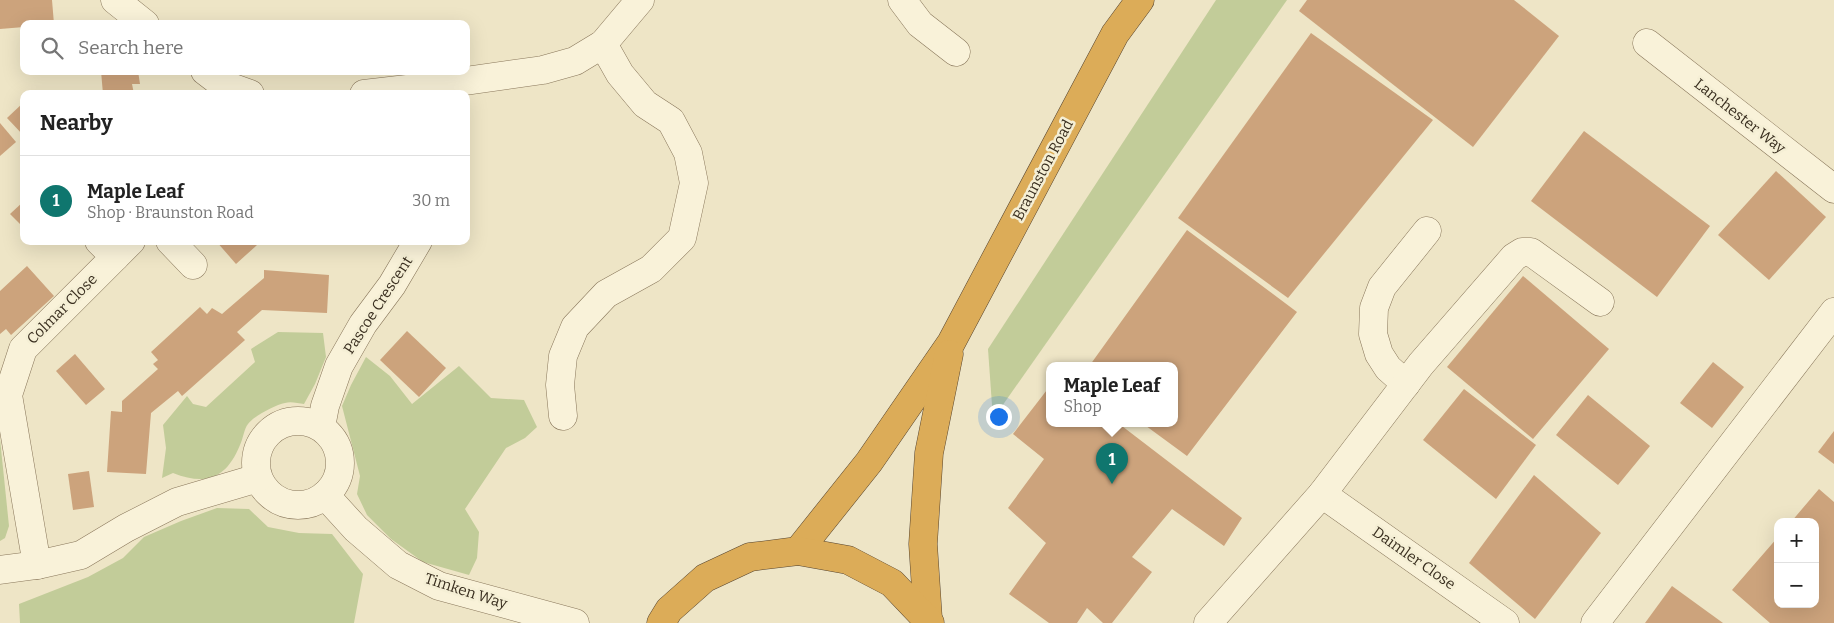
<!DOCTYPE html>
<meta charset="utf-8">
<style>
:root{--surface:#fff;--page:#f2f2f2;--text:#222;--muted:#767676;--line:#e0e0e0;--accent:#0f766e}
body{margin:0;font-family:Bitter,serif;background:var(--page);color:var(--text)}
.controls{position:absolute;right:15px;bottom:15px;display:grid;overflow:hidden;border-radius:10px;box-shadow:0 5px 20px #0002}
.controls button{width:45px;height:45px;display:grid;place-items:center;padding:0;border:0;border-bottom:1px solid var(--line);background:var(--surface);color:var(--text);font:25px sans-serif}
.you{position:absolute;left:998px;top:416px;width:18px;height:18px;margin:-12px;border:4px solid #fff;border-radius:50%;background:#1a73e8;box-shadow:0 0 0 8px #1a73e833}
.badge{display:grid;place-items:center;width:32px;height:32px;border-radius:50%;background:var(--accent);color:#fff;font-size:16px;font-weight:700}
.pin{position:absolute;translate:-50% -41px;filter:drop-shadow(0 1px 2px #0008)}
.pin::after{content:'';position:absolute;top:26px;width:18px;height:15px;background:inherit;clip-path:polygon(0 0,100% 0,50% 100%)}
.popup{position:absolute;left:1046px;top:362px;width:132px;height:65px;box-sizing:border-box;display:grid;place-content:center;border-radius:10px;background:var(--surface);filter:drop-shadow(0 1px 4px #0005);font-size:16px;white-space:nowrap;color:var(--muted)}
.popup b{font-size:19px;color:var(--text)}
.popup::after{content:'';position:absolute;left:50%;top:100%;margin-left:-10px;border:10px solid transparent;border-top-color:var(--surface)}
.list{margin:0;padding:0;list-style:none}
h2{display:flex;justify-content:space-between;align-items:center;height:65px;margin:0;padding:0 20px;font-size:21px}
h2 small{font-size:16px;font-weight:400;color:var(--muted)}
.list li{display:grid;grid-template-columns:32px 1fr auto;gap:15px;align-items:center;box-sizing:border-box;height:90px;padding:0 20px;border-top:1px solid var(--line)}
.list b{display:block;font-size:19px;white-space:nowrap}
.list p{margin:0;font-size:16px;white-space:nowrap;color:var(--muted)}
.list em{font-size:16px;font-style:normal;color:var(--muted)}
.icon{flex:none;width:28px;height:28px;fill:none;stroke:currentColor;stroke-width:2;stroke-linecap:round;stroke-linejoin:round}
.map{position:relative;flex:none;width:1834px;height:623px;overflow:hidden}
.search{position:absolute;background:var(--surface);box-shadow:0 5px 20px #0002;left:20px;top:20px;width:450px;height:55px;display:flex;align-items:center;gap:12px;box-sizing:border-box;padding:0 18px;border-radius:10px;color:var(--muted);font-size:19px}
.panel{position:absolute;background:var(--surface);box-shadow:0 5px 20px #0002;left:20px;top:90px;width:450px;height:155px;border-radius:10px}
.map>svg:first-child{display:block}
.green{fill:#c2cc99}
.building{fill:#cca37c}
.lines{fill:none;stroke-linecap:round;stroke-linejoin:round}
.minor-casing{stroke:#89775b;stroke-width:29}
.highway-casing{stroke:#574530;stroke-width:29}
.minor{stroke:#f9f2d9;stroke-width:28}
.highway{stroke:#dcac58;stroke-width:28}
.labels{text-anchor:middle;stroke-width:5;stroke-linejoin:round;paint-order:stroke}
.street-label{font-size:15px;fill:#392e1f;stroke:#f5efd5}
</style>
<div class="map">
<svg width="1834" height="623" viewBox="0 0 1834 623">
<rect width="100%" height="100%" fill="#eee5c6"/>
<g class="green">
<polygon points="1216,0 1287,0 993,419 988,349"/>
<path d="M278,332L323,333L326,357L315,384L304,404C298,403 290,401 285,403C275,405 254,416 248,424C244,429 243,439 240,445C226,479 206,486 173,473L162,478L166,448L163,425L187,396L193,404L206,407L255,362L251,349Z"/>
<polygon points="366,357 390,376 412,404 459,366 491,398 524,400 537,427 525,438 506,448 465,509 479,532 477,558 469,575 423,562 391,539 367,515 357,494 360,476 342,406 351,385"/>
<polygon points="0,439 9,526 5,538 0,541"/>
<polygon points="217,508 249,509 268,527 299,533 332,534 363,574 354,623 20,623 19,604 88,577 123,558 144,537 181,521"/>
</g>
<g class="building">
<polygon points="0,0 52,0 54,24 24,24 24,27 0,29"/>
<polygon points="1307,0 1514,0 1559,36 1473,147 1299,11"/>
<polygon points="1311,33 1433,120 1288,298 1178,218"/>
<polygon points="101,71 138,71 140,84 132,84 134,94 103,94"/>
<polygon points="24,102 24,136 7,118"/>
<polygon points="0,123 16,142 0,156"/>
<polygon points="1584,131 1710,226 1657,297 1531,201"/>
<polygon points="1776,171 1826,217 1769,280 1718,235"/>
<polygon points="24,201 24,228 10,214"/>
<polygon points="1187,230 1297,312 1187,456 1142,423 1174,423 1174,365 1090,365"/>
<polygon points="216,241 253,241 257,245 236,264"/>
<polygon points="27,266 54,296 11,335 6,329 0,334 0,291"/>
<polygon points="264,270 329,275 327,313 262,310 237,332 245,340 182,396 178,391 151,413 146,474 107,472 111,411 122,412 122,401 158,369 153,364 158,360 151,352 200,307 207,314 212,308 222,314 264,278"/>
<polygon points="1523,276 1609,349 1533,439 1447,367"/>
<polygon points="407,331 446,368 419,397 380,360"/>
<polygon points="75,354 105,389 86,405 56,371"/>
<polygon points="1713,362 1744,387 1712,428 1680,403"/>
<polygon points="1050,386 1050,423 1118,423 1242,518 1224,546 1172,509 1132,557 1152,572 1112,623 1103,623 1087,608 1077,623 1049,623 1009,594 1046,543 1008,508 1044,459 1013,434"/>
<polygon points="1464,389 1536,445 1496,499 1423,440"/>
<polygon points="1588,395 1650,446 1618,485 1556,435"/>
<polygon points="1834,431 1834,464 1818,452"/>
<polygon points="89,471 94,507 73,510 68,474"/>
<polygon points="1534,475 1601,533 1535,619 1469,563"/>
<polygon points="1819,489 1834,502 1834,623 1770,623 1732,590 1778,537 1778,604 1815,604 1815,522 1791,522"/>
<polygon points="1672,586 1723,623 1645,623"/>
</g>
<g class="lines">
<defs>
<g id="minor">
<polyline points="115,0 145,24"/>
<polyline points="902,0 920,24 956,52"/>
<polyline points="1647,43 1834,189"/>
<polyline points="205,71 222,84 250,94"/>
<polyline points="364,94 416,88 543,70 575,61 603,44 640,0"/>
<polyline points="170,241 193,265"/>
<polyline points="115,257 131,241"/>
<polyline points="1406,384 1388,368 1379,354 1373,334 1374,308 1382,287 1427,231"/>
<polyline points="563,416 560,385 563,356 575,327 606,294 651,269 682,238 694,183 688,153 671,121 645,104 620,74 603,44"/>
<circle cx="298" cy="463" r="42"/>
<polyline points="321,427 325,406 339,366 363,324 392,285 418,241"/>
<polyline points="1322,494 1505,623"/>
<polyline points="325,495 356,529 398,565 439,586 575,623"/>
<polyline points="37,565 8,395 23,349 115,257 99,241"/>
<polyline points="0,570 37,565 81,555 126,528 177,502 258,478"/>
<polyline points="1208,623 1322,494 1421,364 1514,257 1522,252 1531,252 1600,302"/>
<polyline points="1595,623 1834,312"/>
</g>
<g id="highway">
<polyline points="798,551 869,462 951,343 1115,34 1140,0"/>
<polyline points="928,619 923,544 929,453 949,354"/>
<polyline points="661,623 669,610 705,578 750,557 798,551 848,560 892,583 930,623"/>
</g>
</defs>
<use href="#minor" class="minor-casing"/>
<use href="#highway" class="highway-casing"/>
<use href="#minor" class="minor"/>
<use href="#highway" class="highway"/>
</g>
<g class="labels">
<g class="street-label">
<text transform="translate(1740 116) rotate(38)" y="5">Lanchester Way</text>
<text transform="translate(1043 170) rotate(-62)" y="5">Braunston Road</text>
<text transform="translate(378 305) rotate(-57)" y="5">Pascoe Crescent</text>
<text transform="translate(62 309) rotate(-45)" y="5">Colmar Close</text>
<text transform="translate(1414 558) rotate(35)" y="5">Daimler Close</text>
<text transform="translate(466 591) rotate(18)" y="5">Timken Way</text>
</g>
</g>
</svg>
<div class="controls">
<button>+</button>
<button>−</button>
</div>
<div class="you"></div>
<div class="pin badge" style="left:1112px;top:484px">1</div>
<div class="popup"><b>Maple Leaf</b>Shop</div>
<div class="search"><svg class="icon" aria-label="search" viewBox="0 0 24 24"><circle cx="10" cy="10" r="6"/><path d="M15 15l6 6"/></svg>Search here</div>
<section class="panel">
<h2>Nearby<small></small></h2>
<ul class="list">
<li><span class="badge">1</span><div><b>Maple Leaf</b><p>Shop · Braunston Road</p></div><em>30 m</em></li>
</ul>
</section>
</div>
